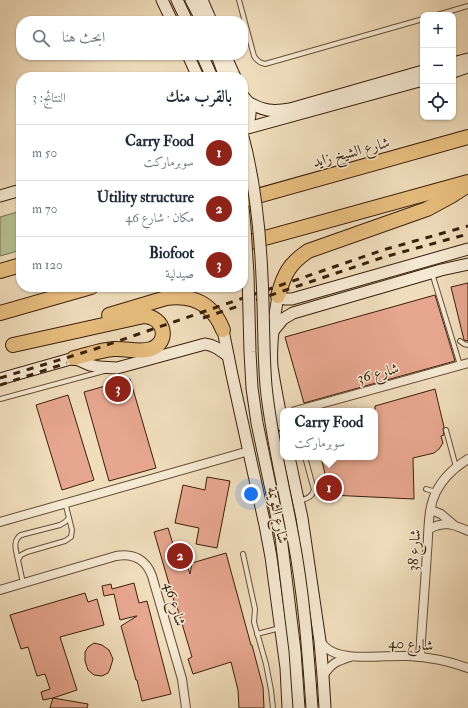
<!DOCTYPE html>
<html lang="ar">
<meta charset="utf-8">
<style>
:root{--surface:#fff;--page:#f6f6f7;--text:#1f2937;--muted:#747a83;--line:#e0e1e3;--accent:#8f2418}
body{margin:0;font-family:"IM FELL Double Pica",Amiri,serif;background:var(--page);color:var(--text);direction:rtl}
.controls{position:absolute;right:12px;top:12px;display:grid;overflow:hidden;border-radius:8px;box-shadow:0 1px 3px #0004}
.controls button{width:36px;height:36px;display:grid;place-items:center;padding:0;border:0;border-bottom:1px solid var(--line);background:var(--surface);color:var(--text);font:20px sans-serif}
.you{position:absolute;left:251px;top:494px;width:14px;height:14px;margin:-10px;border:3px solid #fff;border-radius:50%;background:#1a73e8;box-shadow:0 0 0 6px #1a73e833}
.badge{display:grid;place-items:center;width:26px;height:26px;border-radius:50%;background:var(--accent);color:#fff;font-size:13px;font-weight:700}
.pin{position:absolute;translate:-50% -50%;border:2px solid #fff;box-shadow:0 1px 4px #0006}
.popup{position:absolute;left:280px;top:408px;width:98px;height:52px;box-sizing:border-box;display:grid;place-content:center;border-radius:8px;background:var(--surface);filter:drop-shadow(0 1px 3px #0005);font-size:13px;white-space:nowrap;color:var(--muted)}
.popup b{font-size:15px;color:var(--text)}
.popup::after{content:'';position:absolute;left:50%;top:100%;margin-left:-8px;border:8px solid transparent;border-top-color:var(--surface)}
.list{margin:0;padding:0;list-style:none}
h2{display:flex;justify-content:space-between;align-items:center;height:52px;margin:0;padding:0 16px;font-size:17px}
h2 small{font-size:13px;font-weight:400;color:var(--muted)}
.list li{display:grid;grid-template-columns:26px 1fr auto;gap:12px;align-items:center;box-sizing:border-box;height:56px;padding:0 16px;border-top:1px solid var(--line)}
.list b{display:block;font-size:15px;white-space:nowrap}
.list p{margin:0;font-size:13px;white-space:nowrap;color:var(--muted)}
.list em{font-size:13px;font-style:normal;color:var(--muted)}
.icon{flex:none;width:22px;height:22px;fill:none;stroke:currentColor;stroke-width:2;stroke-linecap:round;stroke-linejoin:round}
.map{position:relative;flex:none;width:468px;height:708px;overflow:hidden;direction:ltr}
.search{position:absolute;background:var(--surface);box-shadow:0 1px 3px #0004;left:16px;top:16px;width:232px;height:44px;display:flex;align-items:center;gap:10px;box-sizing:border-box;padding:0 14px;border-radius:16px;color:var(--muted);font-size:15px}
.panel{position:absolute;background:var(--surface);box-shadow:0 1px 3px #0004;left:16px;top:72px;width:232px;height:220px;border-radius:16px;direction:rtl}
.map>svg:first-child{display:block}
.green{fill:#b6c293;stroke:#78714f}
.building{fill:#e7a68f;stroke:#39200b}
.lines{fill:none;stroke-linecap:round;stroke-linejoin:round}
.lane-casing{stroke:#674f37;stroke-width:6}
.street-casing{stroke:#674f37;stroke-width:10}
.secondary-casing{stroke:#39200b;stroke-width:13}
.highway-casing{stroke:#39200b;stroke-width:16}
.lane{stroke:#f5e9d3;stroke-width:4}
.street{stroke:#f5e9d3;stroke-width:8}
.secondary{stroke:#f5e9d3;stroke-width:11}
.highway{stroke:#e8be7e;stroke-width:14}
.rail{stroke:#39200b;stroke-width:3;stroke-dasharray:7 7;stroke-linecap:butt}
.secondary-bridge-casing{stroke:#39200b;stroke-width:13;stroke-linecap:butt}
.secondary-bridge{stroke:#f5e9d3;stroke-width:11}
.labels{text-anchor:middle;stroke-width:3;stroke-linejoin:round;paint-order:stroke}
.street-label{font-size:15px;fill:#39200b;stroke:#f5e9d3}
</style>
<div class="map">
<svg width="468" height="708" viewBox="0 0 468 708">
<rect width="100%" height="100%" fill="#f0ddbc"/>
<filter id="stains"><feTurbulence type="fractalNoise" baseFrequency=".005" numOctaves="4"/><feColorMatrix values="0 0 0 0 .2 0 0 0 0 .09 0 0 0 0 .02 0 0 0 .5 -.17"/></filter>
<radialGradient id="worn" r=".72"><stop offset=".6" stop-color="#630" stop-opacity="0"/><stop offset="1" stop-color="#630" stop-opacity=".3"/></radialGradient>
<polygon class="green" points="21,211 21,250 0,256 0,217"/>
<g class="building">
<polygon points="468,283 468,341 464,340 451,287"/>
<polygon points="435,295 455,361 304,403 285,337"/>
<polygon points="130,379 156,468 109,481 84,392"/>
<polygon points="435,389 444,427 443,429 444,435 441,436 443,443 439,449 434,453 413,458 414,499 330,495 321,457 375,457 375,406"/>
<polygon points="68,395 94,480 62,490 36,405"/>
<polygon points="207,477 230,481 217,548 196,544 199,528 175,523 183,485 205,490"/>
<polygon points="168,528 176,554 183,553 190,574 192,563 226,553 251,645 252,645 263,687 264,708 239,708 238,690 231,662 193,674 188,659 192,657 177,607 176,608 154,532"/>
<polygon points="134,583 139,603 147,601 171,694 142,701 137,680 136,680 121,626 137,616 136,616 120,620 114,594 104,596 102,586 111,584 112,589"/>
<polygon points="85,593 88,602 97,599 104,625 60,637 77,690 53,698 88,704 87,708 50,708 53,698 43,700 41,692 50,689 45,674 37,676 28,647 21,649 10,615"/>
<polygon points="94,643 102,645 109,650 113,659 110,669 108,673 102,676 94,675 88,670 85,661 85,652 88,647"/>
</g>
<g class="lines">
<defs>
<g id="lane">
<path d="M239,0L254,56C257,61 260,63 265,64L423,19"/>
<polyline points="437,15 468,6"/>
<polyline points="432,273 460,365"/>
<polyline points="460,341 464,344 468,345"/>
<polyline points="0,399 104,371"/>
<polyline points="446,430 456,467"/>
<polyline points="426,489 436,492"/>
<path d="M299,501C305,499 312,498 314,490L305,457"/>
<polyline points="243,554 255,609 254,622 266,664 271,690 273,708"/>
<path d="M18,560C16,550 12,541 21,535L60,525L65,522L69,518"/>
<polyline points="23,583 18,560 21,555 27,552 65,541 71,537 72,530 65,502"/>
<polyline points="257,634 280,628"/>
</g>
<g id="street">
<polyline points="295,411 468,363"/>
<polyline points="431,510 441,514 454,525"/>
<polyline points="0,522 249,451"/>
<path d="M429,529C444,521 453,524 468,531"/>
<path d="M0,590L116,556C133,553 146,559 152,576L182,679L186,708"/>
<path d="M320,641C323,645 327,649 331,651C348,661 387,655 408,656C428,657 449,661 468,668"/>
<path d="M420,657C422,622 425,587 427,552C429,533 427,510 436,492C443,478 455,467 468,459"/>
<path d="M323,676C332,663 335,662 350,657"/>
</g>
<g id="secondary">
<polyline points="162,0 172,21"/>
<polyline points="177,0 187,21"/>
<polyline points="191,0 202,21"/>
<polyline points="202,0 211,21"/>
<polyline points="188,55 198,77"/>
<polyline points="202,55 212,77"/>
<polyline points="217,55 225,77"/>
<polyline points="225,55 235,77"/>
<polyline points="453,63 468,59"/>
<polyline points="453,72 468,67"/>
<path d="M243,96C253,106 252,120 243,130"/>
<path d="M248,102C263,111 273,112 290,109L423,71"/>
<polyline points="244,129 423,80"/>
<polyline points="0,196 21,190"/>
<polyline points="223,330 232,375 265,525 271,557 286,668 288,708"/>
<polyline points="273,331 283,319 293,313 441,270 468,264"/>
<path d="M0,379L74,358L90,365L99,367L117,368L205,344C214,345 220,350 228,356"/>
<path d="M283,426C279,407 275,387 272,367C270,344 274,319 278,296L285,299H292L468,249"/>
<polyline points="289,457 302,518 320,641 323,676 325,708"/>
</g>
<g id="highway">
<polyline points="243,200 468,137"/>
<polyline points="243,244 468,182"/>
<polyline points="0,271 21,265"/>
<path d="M278,296C284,274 289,264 308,251L427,209L451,196L465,187"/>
<polyline points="0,313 91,287"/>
<path d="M109,315L166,298C193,294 213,304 223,330"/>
<path d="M13,345L144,316C165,317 170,342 151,349C139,353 126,348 114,349C100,350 87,355 74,358"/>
</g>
</defs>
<use href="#lane" class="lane-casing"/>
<use href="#street" class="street-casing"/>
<use href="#secondary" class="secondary-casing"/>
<use href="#highway" class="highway-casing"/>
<use href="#lane" class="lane"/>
<use href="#street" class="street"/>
<use href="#secondary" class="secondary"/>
<use href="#highway" class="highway"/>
<g class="rail">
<polyline points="203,318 384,257 468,234"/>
<polyline points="0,378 95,349 383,250 468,226"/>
<polyline points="0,385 67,363"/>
</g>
<defs>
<g id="secondary-bridge">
<path d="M243,137C255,182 260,230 262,277C264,313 263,349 266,386C271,437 284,487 293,537C304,594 308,651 312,708"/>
<polyline points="243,207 245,227 248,275 250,352 252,388 257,423 281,537 295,651 299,708"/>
</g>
</defs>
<use href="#secondary-bridge" class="secondary-bridge-casing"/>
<use href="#secondary-bridge" class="secondary-bridge"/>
</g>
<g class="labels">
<g class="street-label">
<text transform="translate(351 152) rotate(-15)" y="5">شارع الشيخ زايد</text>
<text transform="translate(378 373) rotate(-15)" y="5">شارع 36</text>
<text transform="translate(278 515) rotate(79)" y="5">شارع الثويمة</text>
<text transform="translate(414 550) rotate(-86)" y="5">شارع 38</text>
<text transform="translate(175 604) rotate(74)" y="5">شارع 46</text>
<text transform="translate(411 644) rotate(4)" y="5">شارع 40</text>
</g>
</g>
<rect width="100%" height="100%" filter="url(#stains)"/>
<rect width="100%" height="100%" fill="url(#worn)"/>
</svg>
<div class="controls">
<button>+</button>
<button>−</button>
<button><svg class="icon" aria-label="locate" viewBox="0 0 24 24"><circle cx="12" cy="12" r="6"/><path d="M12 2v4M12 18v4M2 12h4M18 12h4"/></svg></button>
</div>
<div class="you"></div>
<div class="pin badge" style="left:329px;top:488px">1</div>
<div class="popup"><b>Carry Food</b>سوبرماركت</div>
<div class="pin badge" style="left:180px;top:556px">2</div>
<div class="pin badge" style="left:118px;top:389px">3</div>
<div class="search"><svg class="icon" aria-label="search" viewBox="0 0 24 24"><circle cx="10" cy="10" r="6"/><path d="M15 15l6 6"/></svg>ابحث هنا</div>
<section class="panel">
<h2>بالقرب منك<small>النتائج: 3</small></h2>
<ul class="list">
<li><span class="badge">1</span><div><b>Carry Food</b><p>سوبرماركت</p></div><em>50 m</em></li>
<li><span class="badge">2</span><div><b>Utility structure</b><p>مكان · شارع 46</p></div><em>70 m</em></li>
<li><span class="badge">3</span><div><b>Biofoot</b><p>صيدلية</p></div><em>120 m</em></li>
</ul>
</section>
</div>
